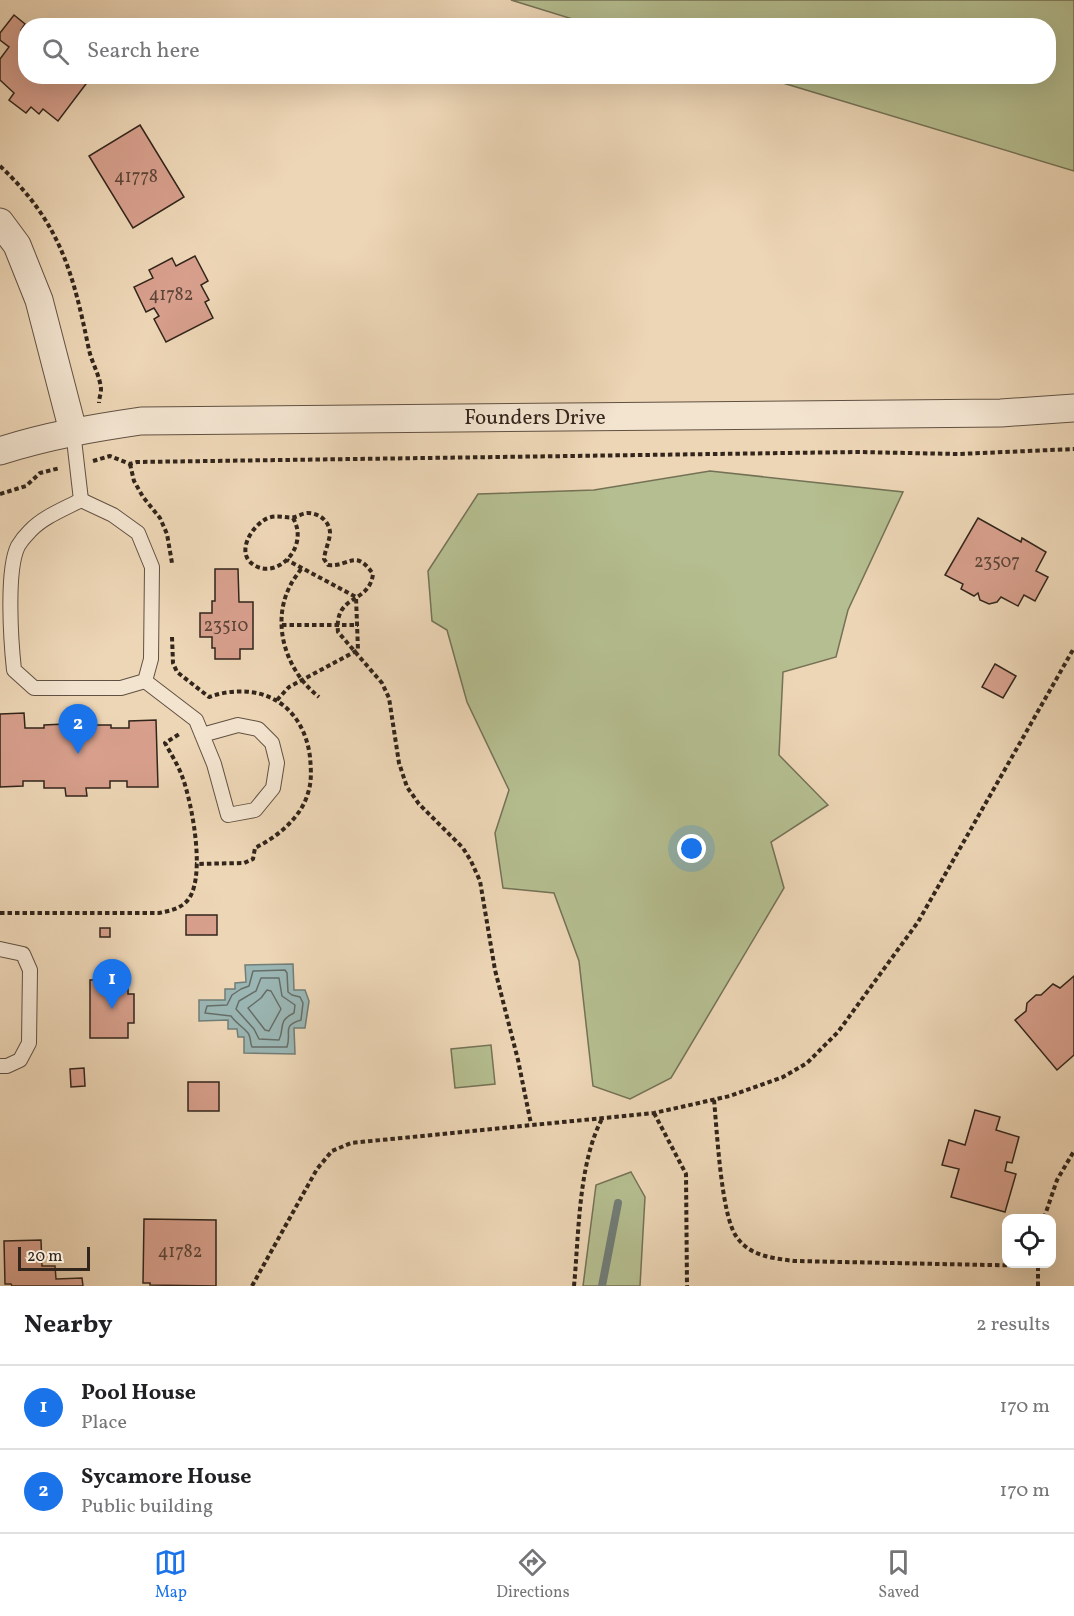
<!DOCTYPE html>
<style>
:root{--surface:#fff;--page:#f2f2f2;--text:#202124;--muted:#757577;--line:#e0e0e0;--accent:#1a73e8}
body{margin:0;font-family:Vollkorn,serif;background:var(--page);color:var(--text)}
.controls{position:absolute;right:18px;bottom:18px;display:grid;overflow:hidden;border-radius:12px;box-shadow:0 6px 24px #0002}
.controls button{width:54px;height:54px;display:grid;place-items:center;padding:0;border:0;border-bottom:2px solid var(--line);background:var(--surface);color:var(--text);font:30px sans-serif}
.scale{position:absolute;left:18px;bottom:15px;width:72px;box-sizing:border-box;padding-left:6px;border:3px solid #32251b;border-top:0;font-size:16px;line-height:21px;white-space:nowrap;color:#32251b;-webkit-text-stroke:4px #f3e4d0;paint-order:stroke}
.you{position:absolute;left:692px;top:849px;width:21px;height:21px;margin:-15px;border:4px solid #fff;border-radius:50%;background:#1a73e8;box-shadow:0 0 0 9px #1a73e833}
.badge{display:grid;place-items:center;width:39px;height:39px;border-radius:50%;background:var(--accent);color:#fff;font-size:20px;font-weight:700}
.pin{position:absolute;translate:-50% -50px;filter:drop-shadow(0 2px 3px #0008)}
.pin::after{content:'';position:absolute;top:32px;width:21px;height:18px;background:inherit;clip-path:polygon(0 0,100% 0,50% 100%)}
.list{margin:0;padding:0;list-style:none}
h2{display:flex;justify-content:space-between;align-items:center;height:78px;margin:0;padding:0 24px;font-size:26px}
h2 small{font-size:20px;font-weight:400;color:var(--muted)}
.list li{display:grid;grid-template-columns:39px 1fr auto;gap:18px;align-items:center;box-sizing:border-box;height:84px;padding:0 24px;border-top:2px solid var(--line)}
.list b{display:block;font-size:22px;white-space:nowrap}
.list p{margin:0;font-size:20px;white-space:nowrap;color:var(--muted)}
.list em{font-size:20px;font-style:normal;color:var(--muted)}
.icon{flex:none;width:33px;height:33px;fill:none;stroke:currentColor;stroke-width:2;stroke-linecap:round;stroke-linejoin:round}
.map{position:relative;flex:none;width:1074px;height:1286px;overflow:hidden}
.search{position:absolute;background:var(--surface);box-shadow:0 6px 24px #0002;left:18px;right:18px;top:18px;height:66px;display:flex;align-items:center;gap:15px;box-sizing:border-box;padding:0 21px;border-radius:24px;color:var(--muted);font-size:22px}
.sheet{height:246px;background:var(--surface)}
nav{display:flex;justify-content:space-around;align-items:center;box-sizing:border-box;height:84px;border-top:2px solid var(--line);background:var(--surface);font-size:16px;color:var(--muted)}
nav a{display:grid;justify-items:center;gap:3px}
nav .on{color:var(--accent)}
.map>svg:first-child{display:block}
.green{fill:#b5be90;stroke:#747256;stroke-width:1.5}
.water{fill:#9bb7b5;stroke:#717d77;stroke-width:1.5}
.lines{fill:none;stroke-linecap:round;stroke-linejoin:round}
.shore{stroke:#666e68;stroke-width:1.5}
.stream{stroke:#717d77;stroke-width:8}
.building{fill:#d79f8c;stroke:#32251b;stroke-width:1.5}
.lane-casing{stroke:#615142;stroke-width:16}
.street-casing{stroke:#615142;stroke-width:29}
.path{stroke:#32251b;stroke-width:4;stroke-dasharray:4.5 3;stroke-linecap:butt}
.lane{stroke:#f3e4d0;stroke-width:14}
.street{stroke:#f3e4d0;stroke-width:27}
.labels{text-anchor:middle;stroke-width:4.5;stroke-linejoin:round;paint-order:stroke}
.number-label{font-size:18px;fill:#5b4437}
.street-label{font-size:21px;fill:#32251b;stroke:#f3e4d0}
</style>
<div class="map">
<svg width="1074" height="1286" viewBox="0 0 1074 1286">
<rect width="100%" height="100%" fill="#edd6b6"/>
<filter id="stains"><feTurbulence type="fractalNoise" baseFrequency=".00333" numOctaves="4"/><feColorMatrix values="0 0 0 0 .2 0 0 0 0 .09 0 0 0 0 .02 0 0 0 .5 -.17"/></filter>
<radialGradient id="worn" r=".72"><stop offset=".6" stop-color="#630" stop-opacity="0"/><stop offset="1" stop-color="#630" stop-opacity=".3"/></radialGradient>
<g class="green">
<polygon points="511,0 1074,0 1074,171 763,77 1048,76 1048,26 595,26"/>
<polygon points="710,471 903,492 848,610 836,657 783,672 779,755 828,805 771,842 784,888 671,1078 630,1099 593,1086 579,961 554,893 503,888 495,833 509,790 467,702 447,630 432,621 428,571 478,494 594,490"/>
<polygon points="491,1045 495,1084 455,1088 451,1049"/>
<polygon points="631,1172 645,1197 640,1286 583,1286 596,1185"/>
</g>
<polygon class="water" points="293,964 294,990 305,990 309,1001 305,1028 294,1028 295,1054 244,1053 244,1037 238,1037 237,1029 228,1029 228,1020 199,1021 199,1000 225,1000 225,989 235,989 235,983 246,982 245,965"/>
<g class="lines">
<g class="shore">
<path d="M285,970L287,973L288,992L292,995L300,997L303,1003L301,1020C281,1026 292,1032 287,1047H252C250,1043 251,1037 248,1033C242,1026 236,1023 231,1016L205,1013L207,1006L227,1005L232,995L241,989L249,986L253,971Z"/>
<path d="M261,978H279L282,996L295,1005L294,1013C277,1021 285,1028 279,1040L259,1039L254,1029L236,1009L239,1001L256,991Z"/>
<polygon points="267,990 271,991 281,1009 269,1031 265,1030 248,1008 261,998"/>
</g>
<polyline class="stream" points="602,1286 618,1203"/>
</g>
<g class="building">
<polygon points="14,15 25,24 21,30 26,34 26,76 92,76 58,121 43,109 39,114 31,107 26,113 9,100 14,93 0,80 0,59 9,47 0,40 0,33"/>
<polygon points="140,125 184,197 133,228 89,156"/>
<polygon points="195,256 208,281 201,285 209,300 205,302 213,318 166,342 154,319 159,316 154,308 146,312 134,287 153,278 149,270 172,258 176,266"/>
<polygon points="978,518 1021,542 1022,538 1046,552 1036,571 1048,577 1035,601 1024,595 1018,606 1001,597 997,602 989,604 980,600 978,593 974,596 961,589 963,584 945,575"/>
<polygon points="215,569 238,569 239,602 253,602 253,649 240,649 240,659 215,659 215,648 212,648 212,637 200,637 200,613 212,613 212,601 215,601"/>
<polygon points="995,664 1016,676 1003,698 982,687"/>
<polygon points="24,713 25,728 44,728 44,725 65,724 65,723 90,722 90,725 111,725 111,728 129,728 129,721 156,720 158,787 127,787 127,781 110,781 110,788 86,788 87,796 66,796 65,788 44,788 44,781 23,781 23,786 0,787 0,714"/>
<rect x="186" y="915" width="31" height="20"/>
<rect x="100" y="928" width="10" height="9"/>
<polygon points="1074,976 1074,1055 1057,1070 1015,1020 1026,1011 1027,1003 1036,995 1041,995 1053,984 1060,988"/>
<polygon points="128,979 128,994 134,994 134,1023 128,1023 128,1038 90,1038 90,980"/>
<polygon points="84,1068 85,1086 71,1087 70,1069"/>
<rect x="188" y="1082" width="31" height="29"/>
<polygon points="975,1110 1000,1117 996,1130 1019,1137 1012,1163 1007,1162 1005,1171 1016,1174 1005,1212 951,1197 959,1169 942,1165 949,1140 965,1145"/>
<polygon points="144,1219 216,1220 216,1286 150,1285 150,1283 143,1283"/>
<polygon points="41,1240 42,1266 55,1266 56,1279 82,1278 83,1286 12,1286 11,1284 5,1284 4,1241"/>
</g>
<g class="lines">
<defs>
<g id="lane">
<polyline points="73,431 81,500"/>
<path d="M81,500L113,515L138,533L152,567L151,659L145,681L121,688H34L14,670C11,642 6,570 18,546C21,541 26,535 30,531C43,517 64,509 81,500Z"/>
<polyline points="145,681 196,720 214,764 228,815 255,810 273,788 277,763 272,743 258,729 238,725 202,735"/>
<polyline points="0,949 23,954 30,970 29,1043 20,1060 7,1066 0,1066"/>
</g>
<g id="street">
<polyline points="0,222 17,245 39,300 73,431"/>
<path d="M0,451C46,436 93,428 141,421L1001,413L1074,408"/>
</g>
</defs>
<use href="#lane" class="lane-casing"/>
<use href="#street" class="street-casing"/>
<g class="path">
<path d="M0,166C60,222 73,272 89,350C92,363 100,376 101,389C101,394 99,398 99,403"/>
<polyline points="93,461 110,456 130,464 137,462 857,452 959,454 1074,449"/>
<polyline points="130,464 134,481 143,497 160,518 167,534 172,563"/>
<polyline points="0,494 26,486 40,473 60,468"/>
<path d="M293,518C310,547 277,580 254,565C234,553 253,524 268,518C279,514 287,519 295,517C299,516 303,513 308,513C319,513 329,521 330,532C330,540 325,550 324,559L328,565C350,567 355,548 373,574C369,605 334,593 338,632L382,683L389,698L399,763L407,787L419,804L463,848L471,861L480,881L495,970L518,1060L531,1124"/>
<path d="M301,569C297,575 292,581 289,588C271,626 287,672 319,697"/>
<polyline points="282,625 358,625"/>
<path d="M172,637L173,663L177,672L209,697C258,680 303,702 310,757C311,769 312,781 308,793C301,818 277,837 255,848L253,859L244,863L195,864"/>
<polyline points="277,700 289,687 358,650 356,597 287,560"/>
<path d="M0,913H159C168,911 177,910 185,903C208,884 192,802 182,776C178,765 171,754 165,743L181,733"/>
<path d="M714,1100C717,1130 721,1214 736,1236C749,1256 772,1258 794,1261L1038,1266"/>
<polyline points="654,1113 686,1174 687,1286"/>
<polyline points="1044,1218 1057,1180 1074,1151"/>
<polyline points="252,1286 317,1169 332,1151 351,1143 654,1113 730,1096 783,1077 807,1063 838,1032 918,922 1074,648"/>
<path d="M574,1286C579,1235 578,1162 603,1117"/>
<polyline points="1038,1286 1038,1266"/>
</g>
<use href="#lane" class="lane"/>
<use href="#street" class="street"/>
</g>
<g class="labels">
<g class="number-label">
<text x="136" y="182">41778</text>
<text x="171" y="300">41782</text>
<text x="997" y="567">23507</text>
<text x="226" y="631">23510</text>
<text x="180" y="1257">41782</text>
</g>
<g class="street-label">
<text x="535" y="424">Founders Drive</text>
</g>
</g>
<rect width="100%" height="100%" filter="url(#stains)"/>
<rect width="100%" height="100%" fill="url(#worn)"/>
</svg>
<div class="controls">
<button><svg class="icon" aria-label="locate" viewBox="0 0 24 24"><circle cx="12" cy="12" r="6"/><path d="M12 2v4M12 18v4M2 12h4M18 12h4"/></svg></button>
</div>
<div class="scale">20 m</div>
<div class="you"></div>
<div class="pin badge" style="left:112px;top:1009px">1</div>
<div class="pin badge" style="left:78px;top:754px">2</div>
<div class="search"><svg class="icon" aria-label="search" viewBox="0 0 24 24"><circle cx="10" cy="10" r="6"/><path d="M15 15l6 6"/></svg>Search here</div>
</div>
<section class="sheet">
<h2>Nearby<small>2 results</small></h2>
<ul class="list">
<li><span class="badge">1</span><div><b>Pool House</b><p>Place</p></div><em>170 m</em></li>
<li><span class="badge">2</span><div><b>Sycamore House</b><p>Public building</p></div><em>170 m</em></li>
</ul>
</section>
<nav>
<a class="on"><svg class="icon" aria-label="map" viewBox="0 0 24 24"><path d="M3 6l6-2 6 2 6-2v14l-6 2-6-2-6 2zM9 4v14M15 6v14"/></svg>Map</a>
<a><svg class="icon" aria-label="directions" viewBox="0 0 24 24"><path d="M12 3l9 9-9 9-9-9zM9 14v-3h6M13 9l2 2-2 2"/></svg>Directions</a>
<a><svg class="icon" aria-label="saved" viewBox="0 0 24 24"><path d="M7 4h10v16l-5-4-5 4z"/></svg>Saved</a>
</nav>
